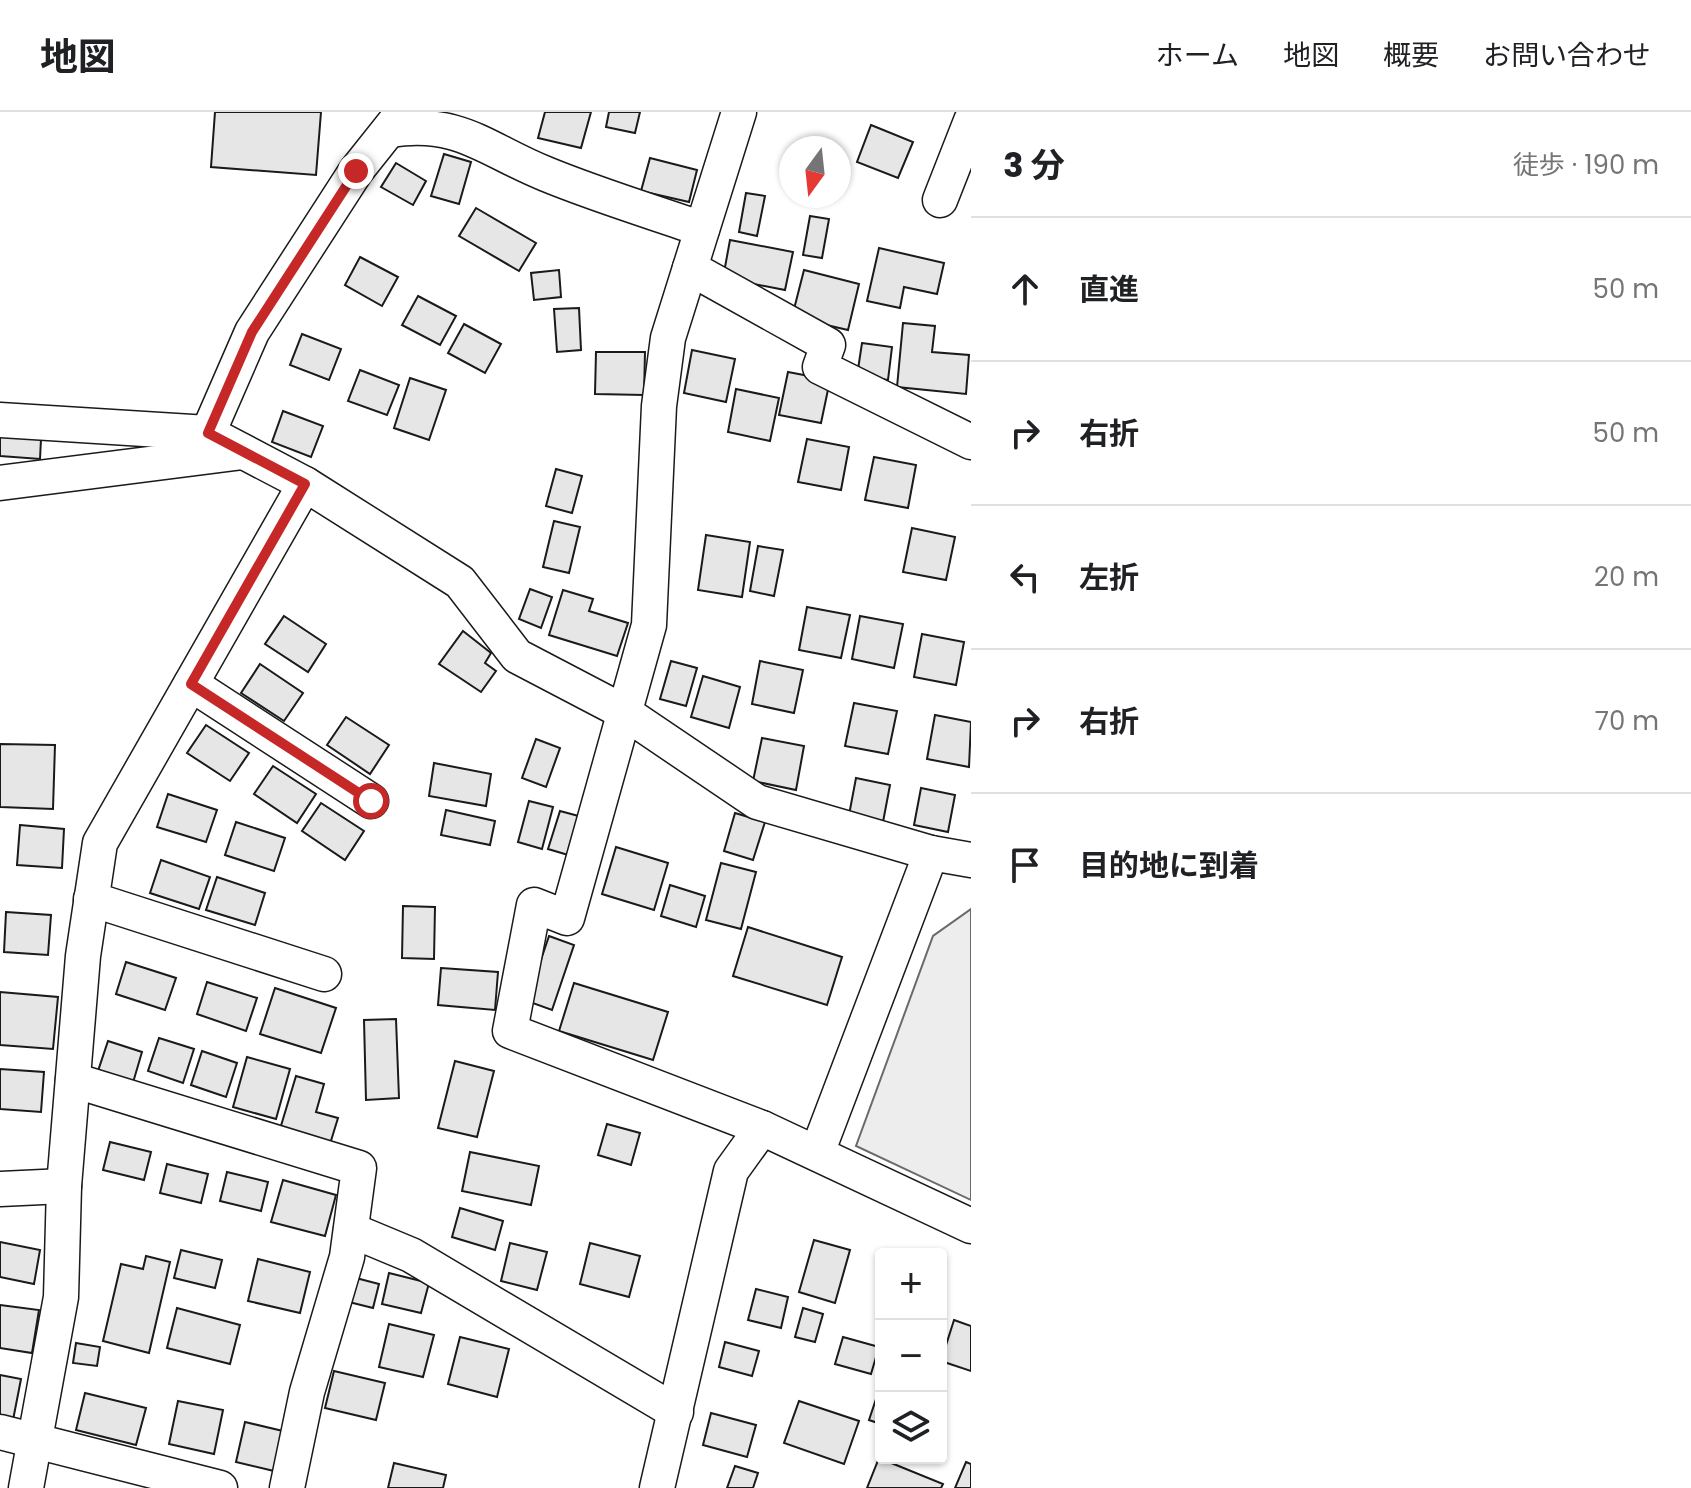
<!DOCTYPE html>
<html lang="ja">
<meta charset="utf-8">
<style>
:root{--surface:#fff;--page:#f6f6f6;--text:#202124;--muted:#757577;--line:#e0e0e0}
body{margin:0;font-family:Poppins,"Noto Sans JP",sans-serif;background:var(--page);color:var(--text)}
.controls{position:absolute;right:24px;bottom:24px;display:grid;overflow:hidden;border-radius:8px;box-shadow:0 2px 6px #0004}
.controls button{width:72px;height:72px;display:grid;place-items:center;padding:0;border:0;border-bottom:2px solid var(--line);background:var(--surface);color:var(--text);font:40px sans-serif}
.compass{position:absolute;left:779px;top:24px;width:72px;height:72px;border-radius:50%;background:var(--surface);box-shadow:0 2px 6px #0004;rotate:195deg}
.stop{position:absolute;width:24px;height:24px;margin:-18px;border:6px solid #c62828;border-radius:50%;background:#fff}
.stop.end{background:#c62828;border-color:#fff;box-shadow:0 2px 8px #0008}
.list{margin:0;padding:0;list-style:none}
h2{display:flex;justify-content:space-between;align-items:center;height:104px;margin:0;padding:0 32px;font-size:34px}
h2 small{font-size:26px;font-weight:400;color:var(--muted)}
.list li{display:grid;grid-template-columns:52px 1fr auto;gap:24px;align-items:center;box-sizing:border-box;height:144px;padding:0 32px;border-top:2px solid var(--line)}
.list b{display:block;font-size:30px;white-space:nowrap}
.list em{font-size:26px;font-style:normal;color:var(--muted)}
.icon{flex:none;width:44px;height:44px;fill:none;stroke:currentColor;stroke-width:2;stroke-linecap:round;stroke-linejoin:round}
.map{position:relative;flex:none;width:971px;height:1376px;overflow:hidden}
header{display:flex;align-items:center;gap:48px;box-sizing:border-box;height:112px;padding:0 40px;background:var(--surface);border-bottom:2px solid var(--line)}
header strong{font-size:38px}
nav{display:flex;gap:44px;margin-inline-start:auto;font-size:28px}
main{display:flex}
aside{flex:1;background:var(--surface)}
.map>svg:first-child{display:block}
.built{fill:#ededed;stroke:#6a6a6a;stroke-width:2}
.building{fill:#e6e6e6;stroke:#1a1a1a;stroke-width:2}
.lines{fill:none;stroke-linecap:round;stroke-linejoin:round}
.minor-casing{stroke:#1a1a1a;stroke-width:37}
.minor{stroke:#fff;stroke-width:34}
.route{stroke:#c62828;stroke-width:10}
</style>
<header>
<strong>地図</strong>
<nav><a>ホーム</a><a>地図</a><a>概要</a><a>お問い合わせ</a></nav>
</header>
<main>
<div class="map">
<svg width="971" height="1376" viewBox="0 0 971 1376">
<rect width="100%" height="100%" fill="#fff"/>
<polygon class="built" points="971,797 971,1088 856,1034 933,824"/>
<g class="building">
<polygon points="215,0 321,0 316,63 211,55"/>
<polygon points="545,0 591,0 581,36 538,26"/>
<polygon points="609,0 640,0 635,21 606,15"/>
<polygon points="871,13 913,30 898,66 857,50"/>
<polygon points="444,42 471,50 459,92 431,84"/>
<polygon points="650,46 697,58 689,90 641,79"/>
<polygon points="396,51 426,69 413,93 381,75"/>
<polygon points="746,81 765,84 757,124 739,120"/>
<polygon points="476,96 536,131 519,159 459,124"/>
<polygon points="810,104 829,107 822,146 803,143"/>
<polygon points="730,128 793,140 785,178 723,166"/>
<polygon points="879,136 944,151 937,182 904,175 900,196 867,189"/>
<polygon points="360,145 398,165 382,194 345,173"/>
<polygon points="559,158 561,185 534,188 531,161"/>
<polygon points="804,158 859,172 848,218 792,205"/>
<polygon points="418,184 456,204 440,233 402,213"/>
<polygon points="579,196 581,238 557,240 554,197"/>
<polygon points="903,211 935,214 932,240 969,243 966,282 897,275"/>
<polygon points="464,212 501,232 485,261 448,241"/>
<polygon points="302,222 341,237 329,268 290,253"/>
<polygon points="862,231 892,235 888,268 857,264"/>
<polygon points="692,238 735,247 726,290 684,281"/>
<polygon points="596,240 645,240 644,283 595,282"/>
<polygon points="360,258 399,273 387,303 348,289"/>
<polygon points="788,260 830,268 821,311 779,303"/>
<polygon points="410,266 446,278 429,328 394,316"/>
<polygon points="736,277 779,286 770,329 728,320"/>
<polygon points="283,299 323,314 311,345 272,330"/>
<polygon points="0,324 41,327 40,347 0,344"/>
<polygon points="807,327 849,335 841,378 798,370"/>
<polygon points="874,345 916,353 908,396 865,388"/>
<polygon points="556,357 582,364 572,401 546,394"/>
<polygon points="554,409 580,415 569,461 543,455"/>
<polygon points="912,416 955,425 946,468 903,460"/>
<polygon points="706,423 750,430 742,485 698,478"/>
<polygon points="758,434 783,438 774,484 750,479"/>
<polygon points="530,477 552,485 541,516 519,507"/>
<polygon points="563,478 593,487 589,499 628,511 617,544 549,523"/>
<polygon points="807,495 850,503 841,546 799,538"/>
<polygon points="284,504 326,532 308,560 265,532"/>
<polygon points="860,504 903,512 894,556 852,547"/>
<polygon points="463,519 491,541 485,551 496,559 481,580 439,552"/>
<polygon points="922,522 964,530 956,573 914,565"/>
<polygon points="671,549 697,556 686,594 660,587"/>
<polygon points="760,549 803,558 794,601 752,592"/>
<polygon points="260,552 303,581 284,609 241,581"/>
<polygon points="703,564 740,575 729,616 691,605"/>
<polygon points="854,591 897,599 888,642 845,634"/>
<polygon points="935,603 971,610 969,655 927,647"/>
<polygon points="346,605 389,633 370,662 327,633"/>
<polygon points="206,613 249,641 230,669 187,641"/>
<polygon points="762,626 804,634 796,678 753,669"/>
<polygon points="536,627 560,636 546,675 522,666"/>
<polygon points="0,632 55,633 53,697 0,695"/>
<polygon points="434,651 491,662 486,694 429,684"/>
<polygon points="273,654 316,682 297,711 254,682"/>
<polygon points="856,666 890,673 883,710 849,703"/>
<polygon points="921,676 955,683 948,720 914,713"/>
<polygon points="168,682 217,698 206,730 157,715"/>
<polygon points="529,689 553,695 542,737 518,730"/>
<polygon points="321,691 364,719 345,748 302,719"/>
<polygon points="446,698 495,709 490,733 441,723"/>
<polygon points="560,699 586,706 575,745 548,737"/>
<polygon points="735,701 765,710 753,748 724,739"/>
<polygon points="236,710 285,726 274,759 225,743"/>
<polygon points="20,713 64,717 62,756 17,753"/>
<polygon points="616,735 668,751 654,798 602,782"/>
<polygon points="161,748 210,765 199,797 150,781"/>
<polygon points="721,751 756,760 741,817 706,808"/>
<polygon points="217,765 265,781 255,813 206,798"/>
<polygon points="670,773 705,784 696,815 661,804"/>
<polygon points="403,794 435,795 434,847 402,846"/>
<polygon points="6,800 51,803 48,843 4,840"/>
<polygon points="748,815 842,845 827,893 733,864"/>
<polygon points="549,824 574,833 552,898 527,889"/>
<polygon points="126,850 176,866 165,898 116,882"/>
<polygon points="441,856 498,860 495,898 438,893"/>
<polygon points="207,870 257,886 246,919 197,902"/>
<polygon points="574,871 668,900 653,948 559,919"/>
<polygon points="275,876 336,896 321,941 260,922"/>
<polygon points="0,880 58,885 53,937 0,933"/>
<polygon points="396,907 399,986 366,988 364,908"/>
<polygon points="159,926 194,937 183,971 148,959"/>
<polygon points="108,929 142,940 132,974 97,962"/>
<polygon points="202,939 237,951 226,985 191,973"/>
<polygon points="247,945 290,957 276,1007 233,995"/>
<polygon points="455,949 494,959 477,1025 438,1016"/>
<polygon points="0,957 44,960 41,1000 0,997"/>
<polygon points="296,964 324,972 316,1000 338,1006 330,1032 280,1017"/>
<polygon points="607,1012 640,1021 631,1053 598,1043"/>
<polygon points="110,1030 151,1040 144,1068 103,1058"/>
<polygon points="470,1040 539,1054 531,1093 462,1079"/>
<polygon points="167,1052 208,1062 201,1091 160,1081"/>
<polygon points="227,1060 268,1070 261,1099 220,1089"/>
<polygon points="283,1068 336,1083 325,1124 271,1110"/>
<polygon points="460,1096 503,1109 495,1138 452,1125"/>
<polygon points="814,1128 850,1138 835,1191 799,1180"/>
<polygon points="0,1130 40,1138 34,1172 0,1165"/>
<polygon points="510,1131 547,1140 537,1178 501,1169"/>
<polygon points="590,1131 640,1144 629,1185 580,1172"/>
<polygon points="181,1138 222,1148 215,1176 174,1166"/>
<polygon points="146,1144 170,1150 149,1241 103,1229 121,1152 143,1157"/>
<polygon points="258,1147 310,1160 300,1201 248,1189"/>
<polygon points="389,1161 429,1171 421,1201 382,1192"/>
<polygon points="356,1166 379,1172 373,1196 349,1190"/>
<polygon points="756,1177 788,1185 781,1216 748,1208"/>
<polygon points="0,1193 39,1198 32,1241 0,1236"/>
<polygon points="177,1196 240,1213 230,1252 167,1236"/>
<polygon points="803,1196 823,1202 815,1230 795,1225"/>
<polygon points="954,1208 971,1214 971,1259 941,1249"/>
<polygon points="389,1212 434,1223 423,1265 379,1255"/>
<polygon points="460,1225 509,1237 497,1285 448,1272"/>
<polygon points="843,1225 879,1235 871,1262 835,1252"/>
<polygon points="725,1230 759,1239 752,1264 719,1255"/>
<polygon points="76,1231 100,1235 97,1254 73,1251"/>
<polygon points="334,1259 385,1271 376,1308 325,1296"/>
<polygon points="0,1263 21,1267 13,1308 0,1306"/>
<polygon points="881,1272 881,1312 869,1308"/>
<polygon points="85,1281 146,1296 136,1333 76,1318"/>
<polygon points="178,1289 223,1298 214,1342 169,1332"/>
<polygon points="799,1289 859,1309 844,1352 784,1331"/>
<polygon points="711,1301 756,1313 747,1345 703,1333"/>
<polygon points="245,1310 283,1319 274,1359 236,1350"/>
<polygon points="879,1346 943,1372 941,1376 867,1376"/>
<polygon points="966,1350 971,1352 971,1376 955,1376"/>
<polygon points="394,1351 446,1363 443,1376 388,1376"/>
<polygon points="735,1354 758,1361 753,1376 727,1376"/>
</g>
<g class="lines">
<defs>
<g id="minor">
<polyline points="739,0 668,226 659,294 649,513 567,806 534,793 510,919 762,1016 971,1114"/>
<path d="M390,18C460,7 486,38 546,62C597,83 650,99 702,117"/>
<polyline points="940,88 971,9"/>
<polyline points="690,156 828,233 820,255 971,330"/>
<polyline points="0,308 208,321 305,372 460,470 517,544 624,600 757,690 931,741 971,748"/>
<polyline points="208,321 252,220 356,59 403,0"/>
<polyline points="0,371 243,340"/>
<polyline points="191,572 371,689"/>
<polyline points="91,787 324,862"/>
<polyline points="73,968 359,1056 347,1145 307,1280 287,1376"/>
<polyline points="817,1041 931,741"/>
<polyline points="0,1077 64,1074"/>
<polyline points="351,1118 411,1143 676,1300"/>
<polyline points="0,1320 220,1376"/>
<polyline points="26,1376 61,1185 64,1074 83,844 100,731 305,372"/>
<polyline points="657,1376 731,1059 762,1016"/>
</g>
</defs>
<use href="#minor" class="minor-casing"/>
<use href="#minor" class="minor"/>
</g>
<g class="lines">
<polyline class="route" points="356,59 252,220 208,321 305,372 191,572 371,689"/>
</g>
</svg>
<div class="controls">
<button>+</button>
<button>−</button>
<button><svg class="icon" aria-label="layers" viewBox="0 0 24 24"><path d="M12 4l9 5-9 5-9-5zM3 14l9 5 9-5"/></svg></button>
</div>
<svg class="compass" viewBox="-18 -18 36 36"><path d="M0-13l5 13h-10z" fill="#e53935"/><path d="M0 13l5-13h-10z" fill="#757577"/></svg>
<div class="stop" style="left:371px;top:689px"></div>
<div class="stop end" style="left:356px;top:59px"></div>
</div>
<aside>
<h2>3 分<small>徒歩 · 190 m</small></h2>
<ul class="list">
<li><svg class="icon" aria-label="ahead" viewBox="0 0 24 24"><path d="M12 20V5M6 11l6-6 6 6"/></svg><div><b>直進</b></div><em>50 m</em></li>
<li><svg class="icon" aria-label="right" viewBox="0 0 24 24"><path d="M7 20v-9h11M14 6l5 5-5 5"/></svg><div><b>右折</b></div><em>50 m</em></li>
<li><svg class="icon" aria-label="left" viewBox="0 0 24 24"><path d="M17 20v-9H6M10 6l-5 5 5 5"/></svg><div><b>左折</b></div><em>20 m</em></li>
<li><svg class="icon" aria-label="right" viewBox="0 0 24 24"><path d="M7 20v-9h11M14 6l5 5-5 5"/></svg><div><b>右折</b></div><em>70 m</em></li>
<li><svg class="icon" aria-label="arrive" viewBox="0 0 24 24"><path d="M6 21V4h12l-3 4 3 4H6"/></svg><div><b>目的地に到着</b></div></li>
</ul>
</aside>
</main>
